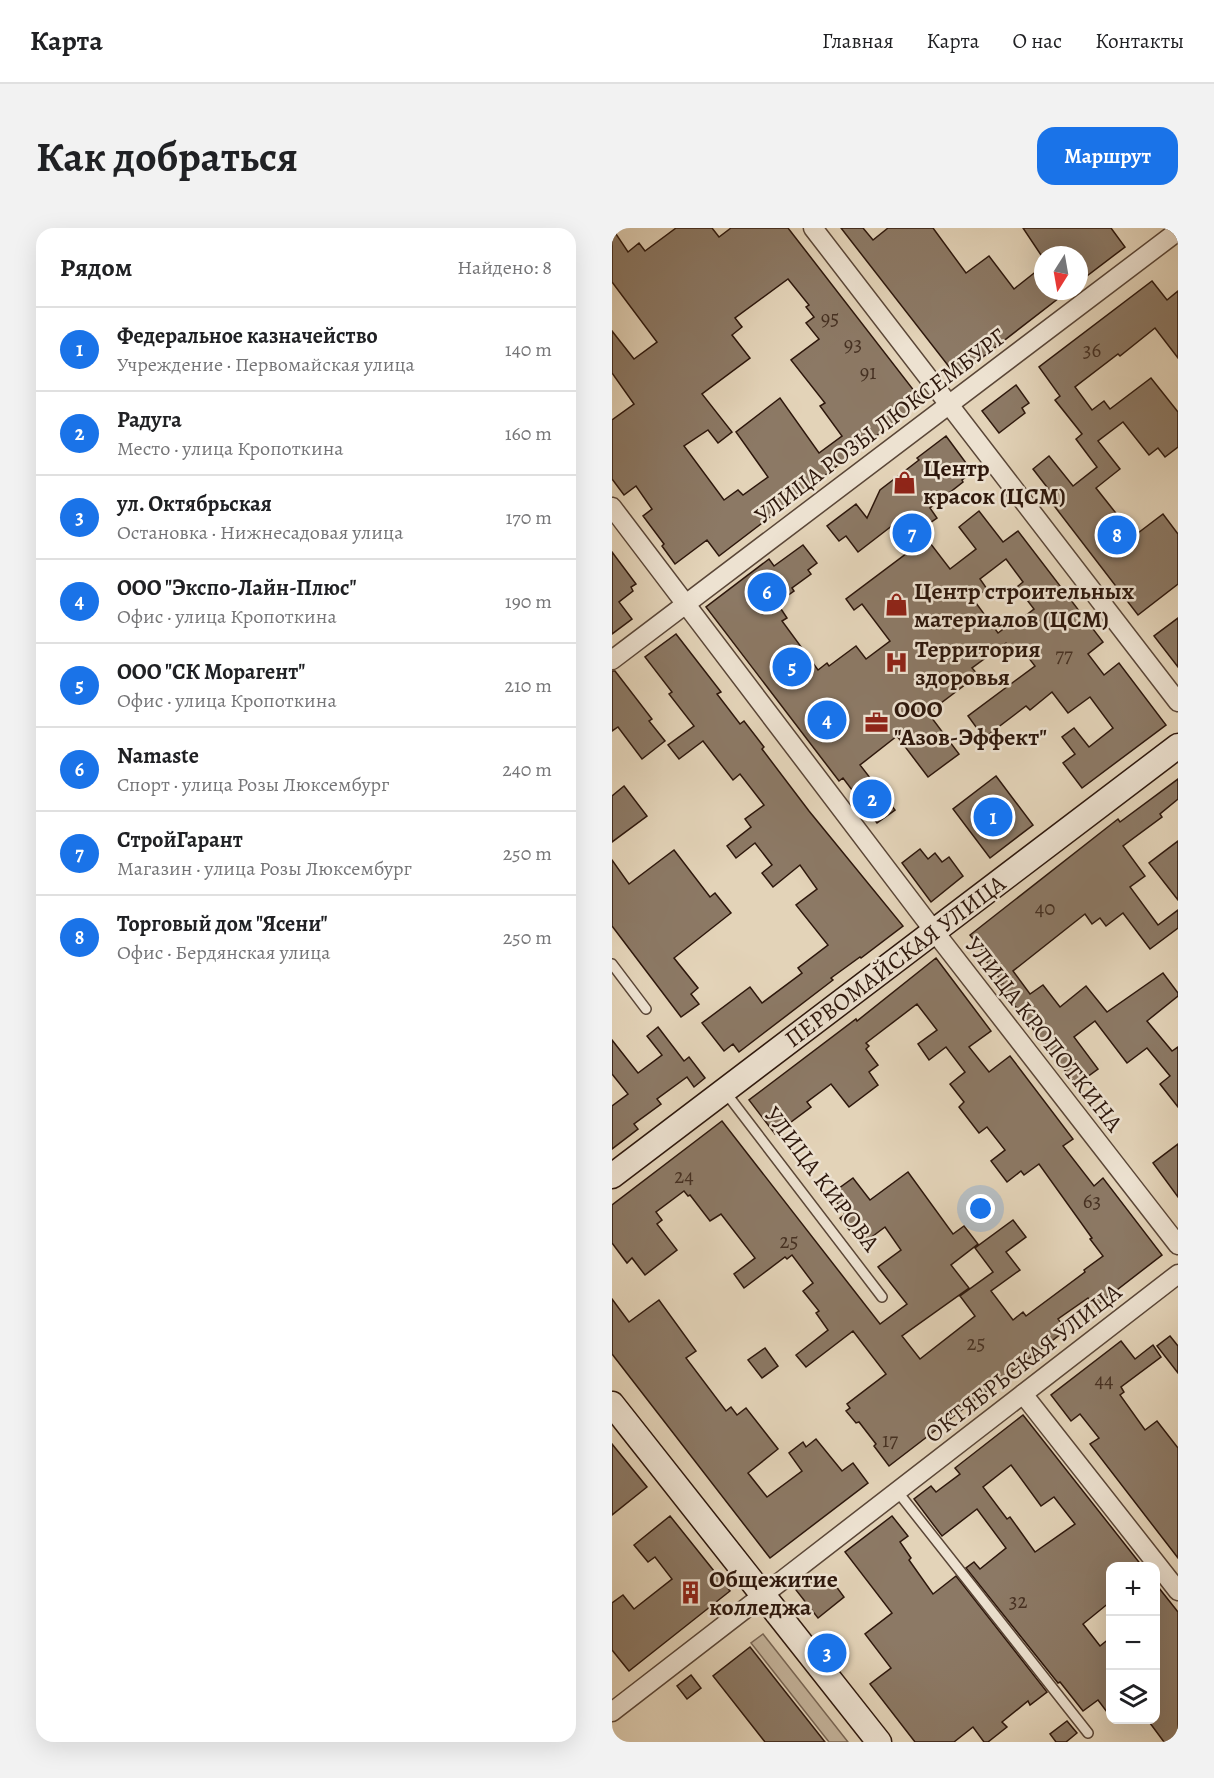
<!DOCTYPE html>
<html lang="ru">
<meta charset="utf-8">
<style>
:root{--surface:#fff;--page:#f2f2f2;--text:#202124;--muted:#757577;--line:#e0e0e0;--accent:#1a73e8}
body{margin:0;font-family:Alegreya,serif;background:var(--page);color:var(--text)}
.controls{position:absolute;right:18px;bottom:18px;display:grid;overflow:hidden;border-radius:12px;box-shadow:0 6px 24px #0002}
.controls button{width:54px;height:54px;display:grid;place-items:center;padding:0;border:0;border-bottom:2px solid var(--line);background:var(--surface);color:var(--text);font:30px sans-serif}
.compass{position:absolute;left:422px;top:18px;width:54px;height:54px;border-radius:50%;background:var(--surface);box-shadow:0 6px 24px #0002;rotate:191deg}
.you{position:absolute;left:369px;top:981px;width:21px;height:21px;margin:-15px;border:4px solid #fff;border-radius:50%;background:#1a73e8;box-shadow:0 0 0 9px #1a73e833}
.badge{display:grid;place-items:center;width:39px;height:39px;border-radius:50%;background:var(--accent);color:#fff;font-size:20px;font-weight:700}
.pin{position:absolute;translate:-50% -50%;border:3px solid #fff;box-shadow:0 2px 6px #0006}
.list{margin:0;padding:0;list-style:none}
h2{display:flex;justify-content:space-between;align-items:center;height:78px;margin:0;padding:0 24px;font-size:26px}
h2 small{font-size:20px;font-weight:400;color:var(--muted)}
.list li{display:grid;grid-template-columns:39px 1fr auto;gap:18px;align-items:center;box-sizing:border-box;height:84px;padding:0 24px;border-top:2px solid var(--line)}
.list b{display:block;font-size:22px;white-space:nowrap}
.list p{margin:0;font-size:20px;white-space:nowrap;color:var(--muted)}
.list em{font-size:20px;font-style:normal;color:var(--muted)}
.icon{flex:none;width:33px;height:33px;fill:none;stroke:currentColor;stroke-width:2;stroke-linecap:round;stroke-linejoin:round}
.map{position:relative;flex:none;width:566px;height:1514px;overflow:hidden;border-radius:18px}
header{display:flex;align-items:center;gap:36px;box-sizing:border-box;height:84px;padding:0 30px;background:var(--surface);border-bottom:2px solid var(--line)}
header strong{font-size:28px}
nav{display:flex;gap:33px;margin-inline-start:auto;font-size:21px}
.intro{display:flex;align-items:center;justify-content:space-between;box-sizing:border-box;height:144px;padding:0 36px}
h1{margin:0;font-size:42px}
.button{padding:15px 27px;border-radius:18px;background:var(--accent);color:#fff;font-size:21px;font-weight:700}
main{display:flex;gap:36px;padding:0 36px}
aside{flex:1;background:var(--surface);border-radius:18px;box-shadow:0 6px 24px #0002}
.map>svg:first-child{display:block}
.green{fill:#c4b39b;stroke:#786554;stroke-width:1.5}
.building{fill:#8c7965;stroke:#2d170c;stroke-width:1.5;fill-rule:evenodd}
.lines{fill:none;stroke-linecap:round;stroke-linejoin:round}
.lane-casing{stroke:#5a4637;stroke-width:12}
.street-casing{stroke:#5a4637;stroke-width:21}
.secondary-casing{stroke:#2d170c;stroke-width:27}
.lane{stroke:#ede2d1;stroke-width:9}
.street{stroke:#ede2d1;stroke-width:18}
.secondary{stroke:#ede2d1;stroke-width:24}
.labels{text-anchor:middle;stroke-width:5;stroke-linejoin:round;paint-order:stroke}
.number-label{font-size:21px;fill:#453022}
.street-label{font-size:24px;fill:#2d170c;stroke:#ede2d1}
.poi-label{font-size:24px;font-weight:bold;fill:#2d170c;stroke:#ede2d1;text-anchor:start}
</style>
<header>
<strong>Карта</strong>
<nav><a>Главная</a><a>Карта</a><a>О нас</a><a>Контакты</a></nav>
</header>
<div class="intro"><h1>Как добраться</h1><a class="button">Маршрут</a></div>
<main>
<aside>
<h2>Рядом<small>Найдено: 8</small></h2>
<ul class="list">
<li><span class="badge">1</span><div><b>Федеральное казначейство</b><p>Учреждение · Первомайская улица</p></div><em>140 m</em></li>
<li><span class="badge">2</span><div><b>Радуга</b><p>Место · улица Кропоткина</p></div><em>160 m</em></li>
<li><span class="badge">3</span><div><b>ул. Октябрьская</b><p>Остановка · Нижнесадовая улица</p></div><em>170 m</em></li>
<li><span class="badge">4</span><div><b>ООО &quot;Экспо-Лайн-Плюс&quot;</b><p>Офис · улица Кропоткина</p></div><em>190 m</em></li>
<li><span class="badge">5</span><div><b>ООО &quot;СК Морагент&quot;</b><p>Офис · улица Кропоткина</p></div><em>210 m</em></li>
<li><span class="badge">6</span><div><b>Namaste</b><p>Спорт · улица Розы Люксембург</p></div><em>240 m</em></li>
<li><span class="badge">7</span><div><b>СтройГарант</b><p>Магазин · улица Розы Люксембург</p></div><em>250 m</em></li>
<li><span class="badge">8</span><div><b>Торговый дом &quot;Ясени&quot;</b><p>Офис · Бердянская улица</p></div><em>250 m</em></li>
</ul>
</aside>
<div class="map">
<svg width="566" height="1514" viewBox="0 0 566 1514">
<rect width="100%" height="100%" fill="#e3d3b8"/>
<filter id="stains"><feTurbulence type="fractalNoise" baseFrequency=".00333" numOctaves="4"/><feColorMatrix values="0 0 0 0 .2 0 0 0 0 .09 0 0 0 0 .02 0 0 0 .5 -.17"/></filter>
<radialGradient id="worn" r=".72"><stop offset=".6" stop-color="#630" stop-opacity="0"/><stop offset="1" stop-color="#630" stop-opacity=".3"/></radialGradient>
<polygon class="green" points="151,1406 236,1514 217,1514 139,1415"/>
<g class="building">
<path d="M0,0L16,24L27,15L33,23L64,0H100L107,9L119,0H176L310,173L107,328L95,312L63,336L50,318L52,316L31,288L40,281L24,258L12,267L0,251V192L22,176L0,145V103L22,131L45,114L0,54ZM176,51L197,77L194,79L202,89L194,95L207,111L179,132L213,175L208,178L230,208L207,225L168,170L124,204L156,249L131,267L126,262L112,272L72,218L96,202L106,215L120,204L90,166L138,130L120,107L130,99L123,90Z"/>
<polygon points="229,0 251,0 261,12 276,0 321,0 354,45 377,28 402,61 431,38 431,63 456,63 345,149"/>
<polygon points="411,0 499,0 513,19 467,54 467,27 429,27"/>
<polygon points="540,53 555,72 566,63 566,130 543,100 508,128 506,126 463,159 480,182 492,173 498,181 539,150 566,184 566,219 553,229 546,220 537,227 511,194 486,213 508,241 484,260 522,308 551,286 566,306 566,356 526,387 440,275 445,272 421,241 437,228 461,258 485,239 464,211 470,206 443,172 448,168 427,139"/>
<polygon points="404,157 417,175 410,180 413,185 387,205 370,183"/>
<path d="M334,208L354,235L352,236L359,245L350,252L351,254L318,280L325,290L308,302L338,341L364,321L347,299L367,283L391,314L406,303L491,414L476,426L492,447L507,435L554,497L470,560L451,535L463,526L450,509L462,500L477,519L501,500L478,469L456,485L440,464L418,482L414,478L372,510L356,488L423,438L406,416L399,422L394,415L360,440L366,447L316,485L347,526L316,549L285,508L248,537L283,582L265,595L231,550L227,553L94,379L157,331L162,338L191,317L205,335L196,342L199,346L180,360L182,363L165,375L175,390L170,393L206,442L215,435L217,438L244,418L254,431L278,413L250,376L242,382L234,371L299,322L281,297L246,324L234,308L227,313L215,298L244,276L255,290L268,262L307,232L305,230ZM394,331L411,354L405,359L422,381L400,398L398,396L386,405L361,371L375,361L368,351Z"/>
<polygon points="0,324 24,356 19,359 21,363 7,374 20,391 0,406"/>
<polygon points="566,390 566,439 542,408"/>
<polygon points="64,406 109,464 105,466 128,496 132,493 152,519 150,521 197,583 291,698 249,730 248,729 219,750 221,752 127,824 121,816 112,823 90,795 138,759 150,775 190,745 186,740 216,717 184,677 205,661 188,637 161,659 150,645 160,637 143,615 124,630 115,618 139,599 133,591 152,577 128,546 121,552 91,513 67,531 56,517 82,498 57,466 60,464 33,429"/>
<polygon points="0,443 3,443 40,491 37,493 53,513 30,531 6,499 0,503"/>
<polygon points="384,548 421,597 378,630 341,581"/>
<polygon points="566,551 566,571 548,586 550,589 511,618 533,648 518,659 546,697 566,682 566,700 538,721 511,685 494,698 488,690 480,696 473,686 401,743 418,766 431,757 448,779 474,758 495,784 551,745 566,765 566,768 535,793 560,823 566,819 566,879 548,856 558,848 535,820 515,835 483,793 462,809 486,841 464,857 387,757 391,755 371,729 374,727 358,707 506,591 508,594"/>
<polygon points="12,558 35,588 0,614 0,568"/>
<polygon points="566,613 566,672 537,635"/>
<polygon points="308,621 316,631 323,625 330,634 337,629 351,648 319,674 290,635"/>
<polygon points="62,622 98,669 103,665 119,685 62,730 86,760 79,766 87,776 69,789 0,698 0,632 17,656"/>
<polygon points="324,730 379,803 357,819 377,844 398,828 461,911 451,918 482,958 491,950 550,1027 483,1079 476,1070 446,1091 454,1102 277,1238 262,1218 264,1216 247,1194 244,1195 234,1183 238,1180 235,1176 274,1146 241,1103 194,1139 184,1127 216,1102 204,1085 207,1083 191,1063 201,1055 180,1027 175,1031 173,1029 132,1060 122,1046 143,1030 109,986 98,993 78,967 76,968 72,963 44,984 50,992 45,996 65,1022 33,1047 20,1030 15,1035 0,1015 0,977 110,893 268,1096 295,1076 266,1039 289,1022 273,999 249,1017 228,990 233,986 219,966 241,950 258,972 296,944 341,1006 352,998 366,1016 339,1037 357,1060 290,1108 308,1131 363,1088 348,1068 381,1044 363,1020 401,992 414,1009 394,1024 408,1042 379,1063 401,1092 411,1084 414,1088 473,1044 472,1042 491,1028 478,1011 480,1010 427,936 412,947 409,943 395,954 379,933 393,922 375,899 367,905 347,879 352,874 338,856 353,844 334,819 317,832 306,816 325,802 305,776 254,815 257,818 254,821 266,837 257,844 266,857 237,879 219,856 195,874 199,879 163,906 137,872 244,791 245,793"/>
<polygon points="46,799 72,833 77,829 93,850 82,859 75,849 45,871 49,876 22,896 26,901 0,921 0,878 16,866 0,846 0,812 26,845 50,827 35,808"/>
<polygon points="566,916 566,969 541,935"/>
<polygon points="0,1071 17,1094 47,1072 84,1123 74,1130 114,1183 119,1179 125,1187 134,1180 166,1221 136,1245 155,1269 190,1243 177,1225 191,1214 194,1219 204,1211 230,1243 241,1235 256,1255 158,1330 0,1126"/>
<polygon points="558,1108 566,1118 566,1145 545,1118"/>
<polygon points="509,1113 523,1131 541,1117 549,1129 509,1159 512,1164 508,1167 533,1202 545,1193 566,1220 566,1330 478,1216 487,1210 468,1186 459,1193 439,1167"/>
<polygon points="153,1120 166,1138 150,1150 136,1132"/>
<path d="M411,1187L530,1338H498V1374L471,1396L488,1418L498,1410V1488L486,1472L471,1483L448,1454L446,1455L354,1340L362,1334L368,1341L394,1320L365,1281L330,1308L302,1271L319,1258L324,1264L348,1246L343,1240ZM399,1237L429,1278L442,1269L463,1296L423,1324L398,1289L395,1291L371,1259Z"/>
<polygon points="0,1216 35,1259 0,1287"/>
<polygon points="58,1288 118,1363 17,1443 0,1422 0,1375 11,1367 22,1381 60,1351 43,1329 36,1334 22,1317"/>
<polygon points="280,1288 296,1308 288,1314 299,1330 297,1332 321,1366 344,1348 435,1464 418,1477 416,1473 390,1494 395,1499 376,1514 372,1514 361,1499 342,1514 303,1514 258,1456 279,1440 253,1406 280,1385 233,1324"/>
<polygon points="204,1347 214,1360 221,1354 232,1369 206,1390 184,1362"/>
<polygon points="543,1355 566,1384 566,1514 552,1514 535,1491 543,1491"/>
<polygon points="138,1419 213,1514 153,1514 101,1448"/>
<polygon points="79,1447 89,1460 75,1471 65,1458"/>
<polygon points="455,1493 465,1505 454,1514 444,1514 438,1506"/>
</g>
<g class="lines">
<defs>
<g id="lane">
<polyline points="0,736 34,781"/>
<polyline points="114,865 270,1069"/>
<polyline points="285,1263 476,1505"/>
</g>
<g id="street">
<polyline points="201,0 566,474"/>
<polyline points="0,279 322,703 566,1017"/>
<polyline points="0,432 566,3"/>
<polyline points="411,1166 566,1363"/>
<polyline points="0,1484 566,1046"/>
</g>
<g id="secondary">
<polyline points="0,948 566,518"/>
<polyline points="0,1176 267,1514"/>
</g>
</defs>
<use href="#lane" class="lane-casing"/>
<use href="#street" class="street-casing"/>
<use href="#secondary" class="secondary-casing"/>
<use href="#lane" class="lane"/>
<use href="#street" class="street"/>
<use href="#secondary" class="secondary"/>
</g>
<defs>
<symbol id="shop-bare" viewBox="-9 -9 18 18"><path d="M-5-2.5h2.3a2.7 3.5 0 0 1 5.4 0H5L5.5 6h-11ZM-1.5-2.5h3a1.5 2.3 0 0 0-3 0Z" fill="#8f2418" stroke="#ede2d1" stroke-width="2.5" paint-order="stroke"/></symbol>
<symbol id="hospital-bare" viewBox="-9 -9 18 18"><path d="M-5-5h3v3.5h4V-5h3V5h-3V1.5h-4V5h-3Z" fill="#8f2418" stroke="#ede2d1" stroke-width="2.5" paint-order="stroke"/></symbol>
<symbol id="office-bare" viewBox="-9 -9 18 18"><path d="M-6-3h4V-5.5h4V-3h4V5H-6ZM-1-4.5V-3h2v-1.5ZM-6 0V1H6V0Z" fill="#8f2418" stroke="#ede2d1" stroke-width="2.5" paint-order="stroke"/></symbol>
<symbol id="building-bare" viewBox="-9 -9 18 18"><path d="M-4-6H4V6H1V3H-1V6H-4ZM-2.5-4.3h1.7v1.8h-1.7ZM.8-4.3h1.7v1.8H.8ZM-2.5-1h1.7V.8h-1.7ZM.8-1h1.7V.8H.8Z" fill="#8f2418" stroke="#ede2d1" stroke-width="2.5" paint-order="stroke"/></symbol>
</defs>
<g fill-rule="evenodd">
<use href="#shop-bare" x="276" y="238" width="33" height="33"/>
<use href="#shop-bare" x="268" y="360" width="33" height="33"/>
<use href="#hospital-bare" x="268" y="418" width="33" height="33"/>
<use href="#office-bare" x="248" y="478" width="33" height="33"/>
<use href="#building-bare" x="62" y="1348" width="33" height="33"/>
</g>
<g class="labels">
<g class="number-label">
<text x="218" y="97">95</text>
<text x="241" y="123">93</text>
<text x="480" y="129">36</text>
<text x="256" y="151">91</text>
<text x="452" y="434">77</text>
<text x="433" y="687">40</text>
<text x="72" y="955">24</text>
<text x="480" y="980">63</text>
<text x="177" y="1020">25</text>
<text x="364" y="1122">25</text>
<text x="492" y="1159">44</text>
<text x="278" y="1219">17</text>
<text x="406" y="1380">32</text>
</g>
<g class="street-label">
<text transform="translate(268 198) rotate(-37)" y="8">УЛИЦА РОЗЫ ЛЮКСЕМБУРГ</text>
<text transform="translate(283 733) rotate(-37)" y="8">ПЕРВОМАЙСКАЯ УЛИЦА</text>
<text transform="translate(432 806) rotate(52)" y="8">УЛИЦА КРОПОТКИНА</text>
<text transform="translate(210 951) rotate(53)" y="8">УЛИЦА КИРОВА</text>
<text transform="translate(411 1135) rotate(-38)" y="8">ОКТЯБРЬСКАЯ УЛИЦА</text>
</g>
<g class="poi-label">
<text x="311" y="248">Центр<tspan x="311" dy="28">красок (ЦСМ)</tspan></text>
<text x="302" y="371">Центр строительных<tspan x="302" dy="28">материалов (ЦСМ)</tspan></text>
<text x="303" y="429">Территория<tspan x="303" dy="28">здоровья</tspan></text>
<text x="282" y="489">ООО<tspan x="282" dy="28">"Азов-Эффект"</tspan></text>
<text x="97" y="1359">Общежитие<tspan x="97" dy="28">колледжа</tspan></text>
</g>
</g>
<rect width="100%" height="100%" filter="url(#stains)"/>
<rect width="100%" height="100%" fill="url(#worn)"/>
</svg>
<div class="controls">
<button>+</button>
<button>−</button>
<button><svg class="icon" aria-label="layers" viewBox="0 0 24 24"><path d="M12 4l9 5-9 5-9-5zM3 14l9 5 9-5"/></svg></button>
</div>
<svg class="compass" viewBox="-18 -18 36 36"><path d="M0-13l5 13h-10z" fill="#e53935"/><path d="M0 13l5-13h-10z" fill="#757577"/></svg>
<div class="you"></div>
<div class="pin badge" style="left:381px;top:589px">1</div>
<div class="pin badge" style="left:260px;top:571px">2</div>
<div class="pin badge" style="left:215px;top:1425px">3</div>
<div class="pin badge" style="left:215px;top:492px">4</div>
<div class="pin badge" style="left:180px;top:439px">5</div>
<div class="pin badge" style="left:155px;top:364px">6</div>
<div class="pin badge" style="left:300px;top:305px">7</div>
<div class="pin badge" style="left:505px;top:307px">8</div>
</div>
</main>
